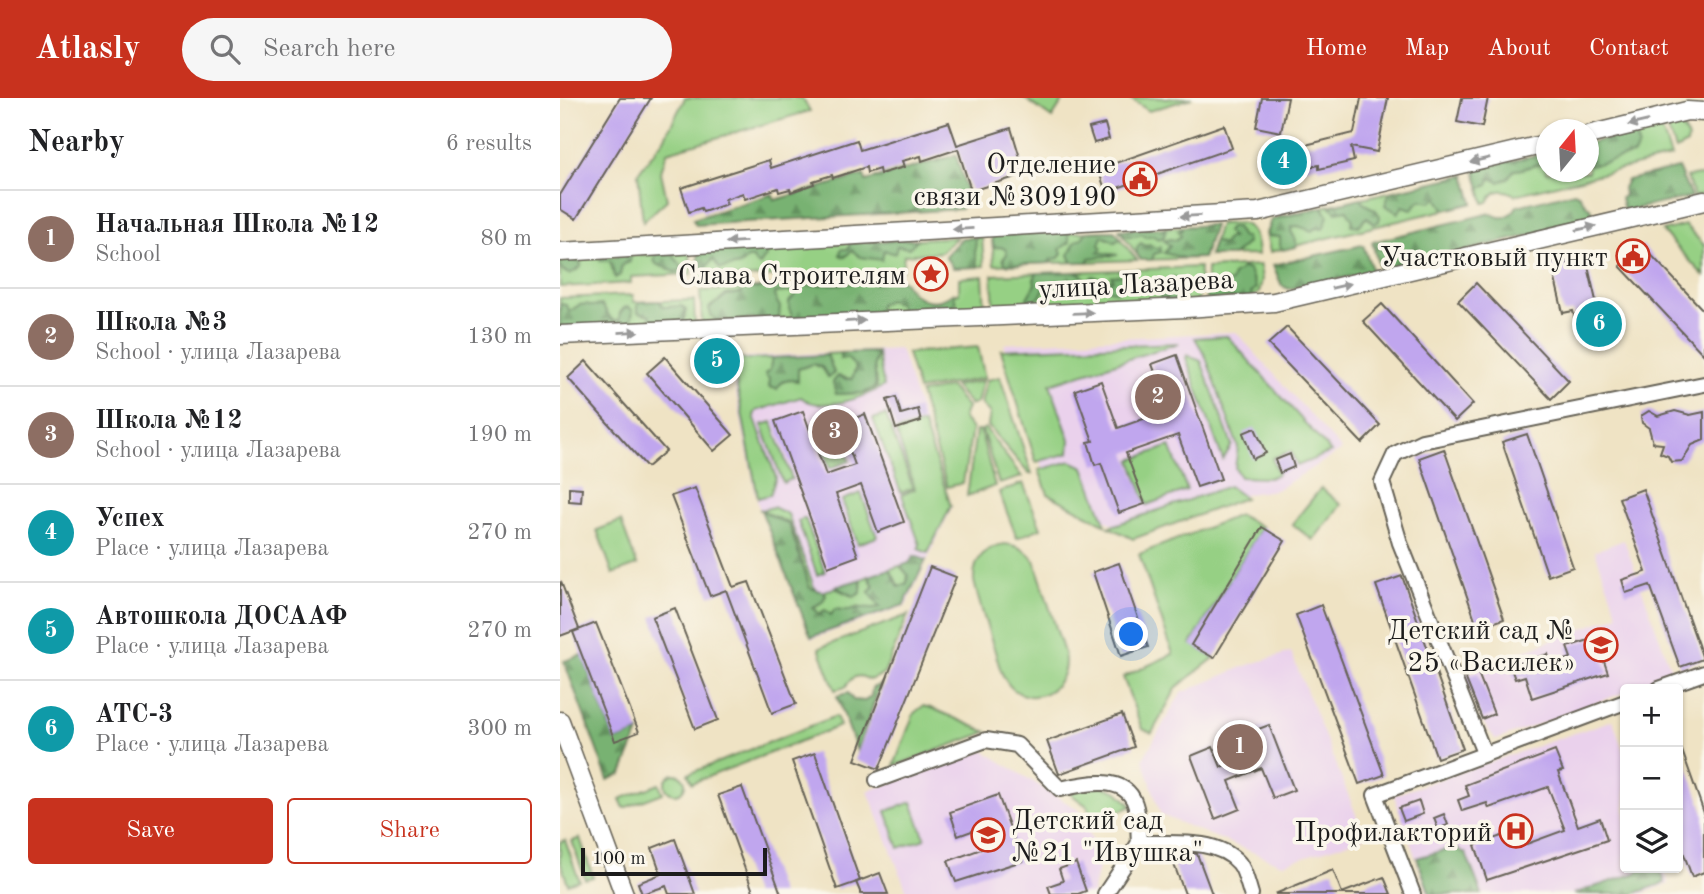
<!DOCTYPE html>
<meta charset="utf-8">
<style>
:root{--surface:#fff;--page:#f6f6f6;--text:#202124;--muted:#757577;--line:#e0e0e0;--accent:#c8321e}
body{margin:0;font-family:"Old Standard TT",serif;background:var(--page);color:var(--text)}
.controls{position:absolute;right:21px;bottom:21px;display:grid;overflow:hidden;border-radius:7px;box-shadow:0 2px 5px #0004}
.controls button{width:63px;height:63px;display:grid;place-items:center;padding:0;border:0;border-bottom:2px solid var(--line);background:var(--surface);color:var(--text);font:35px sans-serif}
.compass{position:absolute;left:976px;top:21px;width:63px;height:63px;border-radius:50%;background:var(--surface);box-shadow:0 2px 5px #0004;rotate:18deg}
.scale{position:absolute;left:21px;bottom:18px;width:186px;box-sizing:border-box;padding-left:7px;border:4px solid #1c1c1c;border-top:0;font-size:19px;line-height:24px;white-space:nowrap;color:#1c1c1c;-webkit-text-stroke:5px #fbf7ec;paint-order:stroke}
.you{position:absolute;left:572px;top:537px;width:24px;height:24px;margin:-18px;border:5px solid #fff;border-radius:50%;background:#1a73e8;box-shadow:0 0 0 10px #1a73e833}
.badge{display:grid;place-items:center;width:46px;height:46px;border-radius:50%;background:var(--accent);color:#fff;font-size:23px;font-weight:700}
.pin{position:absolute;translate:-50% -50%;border:4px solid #fff;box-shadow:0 2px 7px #0006}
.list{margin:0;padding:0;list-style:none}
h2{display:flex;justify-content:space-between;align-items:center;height:91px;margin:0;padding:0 28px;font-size:30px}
h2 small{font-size:23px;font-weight:400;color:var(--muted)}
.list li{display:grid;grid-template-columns:46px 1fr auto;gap:21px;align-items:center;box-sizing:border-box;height:98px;padding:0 28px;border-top:2px solid var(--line)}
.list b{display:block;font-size:26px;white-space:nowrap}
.list p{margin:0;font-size:23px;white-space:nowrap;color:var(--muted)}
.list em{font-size:23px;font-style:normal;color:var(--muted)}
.actions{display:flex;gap:14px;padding:21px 28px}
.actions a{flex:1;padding:16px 0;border:2px solid var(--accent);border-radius:7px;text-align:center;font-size:24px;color:var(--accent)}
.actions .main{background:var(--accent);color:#fff}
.icon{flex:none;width:38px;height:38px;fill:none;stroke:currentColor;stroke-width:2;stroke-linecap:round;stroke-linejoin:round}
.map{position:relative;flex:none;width:1144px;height:796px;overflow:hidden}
header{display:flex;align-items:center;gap:42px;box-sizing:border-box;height:98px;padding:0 35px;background:var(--accent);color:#fff}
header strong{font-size:33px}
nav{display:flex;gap:38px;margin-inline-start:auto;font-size:24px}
.search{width:490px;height:63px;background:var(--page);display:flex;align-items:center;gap:18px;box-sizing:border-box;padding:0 24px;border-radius:38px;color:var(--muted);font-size:26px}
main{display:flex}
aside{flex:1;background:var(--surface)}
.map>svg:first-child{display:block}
.built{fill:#ead1ec}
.green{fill:#96d084;stroke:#597650;stroke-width:2}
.forest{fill:url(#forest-firs);stroke:#4a6747;stroke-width:2}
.building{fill:#c0a6ee}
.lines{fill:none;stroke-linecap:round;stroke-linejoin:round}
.minor-casing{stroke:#666257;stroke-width:18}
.major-casing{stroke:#666257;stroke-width:21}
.minor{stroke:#fff;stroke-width:14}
.major{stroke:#fff;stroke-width:18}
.oneway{fill:#999}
.labels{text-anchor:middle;stroke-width:7;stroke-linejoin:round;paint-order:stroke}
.poi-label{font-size:28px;fill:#1c1c1c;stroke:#fbf7ec;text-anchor:end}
.street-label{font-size:28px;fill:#1c1c1c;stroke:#fbf7ec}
</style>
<header>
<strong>Atlasly</strong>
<div class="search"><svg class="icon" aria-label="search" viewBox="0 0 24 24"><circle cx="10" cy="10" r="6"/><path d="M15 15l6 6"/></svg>Search here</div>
<nav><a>Home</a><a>Map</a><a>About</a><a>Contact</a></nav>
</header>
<main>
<aside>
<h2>Nearby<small>6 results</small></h2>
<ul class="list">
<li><span class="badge" style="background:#8d6e63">1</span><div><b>Начальная Школа №12</b><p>School</p></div><em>80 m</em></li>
<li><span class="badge" style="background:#8d6e63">2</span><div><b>Школа №3</b><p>School · улица Лазарева</p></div><em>130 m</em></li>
<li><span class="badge" style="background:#8d6e63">3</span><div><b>Школа №12</b><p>School · улица Лазарева</p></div><em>190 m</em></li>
<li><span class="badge" style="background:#0f9aa8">4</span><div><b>Успех</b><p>Place · улица Лазарева</p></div><em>270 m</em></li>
<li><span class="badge" style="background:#0f9aa8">5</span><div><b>Автошкола ДОСААФ</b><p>Place · улица Лазарева</p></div><em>270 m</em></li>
<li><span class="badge" style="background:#0f9aa8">6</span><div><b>АТС-3</b><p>Place · улица Лазарева</p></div><em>300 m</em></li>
</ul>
<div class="actions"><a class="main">Save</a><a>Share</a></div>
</aside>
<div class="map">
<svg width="1144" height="796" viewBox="0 0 1144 796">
<defs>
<pattern id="forest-firs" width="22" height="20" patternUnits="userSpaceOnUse" patternTransform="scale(1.75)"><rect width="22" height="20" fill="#78b272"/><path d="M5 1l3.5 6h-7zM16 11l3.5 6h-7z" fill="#62905d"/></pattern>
</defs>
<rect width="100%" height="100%" fill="#fbf7ec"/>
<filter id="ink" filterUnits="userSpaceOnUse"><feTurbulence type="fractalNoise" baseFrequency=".0143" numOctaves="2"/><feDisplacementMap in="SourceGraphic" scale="14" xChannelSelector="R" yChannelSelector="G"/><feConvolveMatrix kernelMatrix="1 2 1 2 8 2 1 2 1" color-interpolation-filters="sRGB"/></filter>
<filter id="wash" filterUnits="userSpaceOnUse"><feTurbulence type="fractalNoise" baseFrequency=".00686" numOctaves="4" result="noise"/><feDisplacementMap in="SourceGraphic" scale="28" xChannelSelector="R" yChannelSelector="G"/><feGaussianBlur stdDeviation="1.57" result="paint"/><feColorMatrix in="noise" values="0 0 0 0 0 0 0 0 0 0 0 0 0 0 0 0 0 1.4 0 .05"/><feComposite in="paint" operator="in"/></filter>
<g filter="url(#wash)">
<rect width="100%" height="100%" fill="#efe3c4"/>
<g class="built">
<polygon points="676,234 782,352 716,392 686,396 573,437 490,392 444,246"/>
<polygon points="340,251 392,409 346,508 251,541 198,407 169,260"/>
<polygon points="1064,442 1113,577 1074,591 1065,591 1065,594 936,642 922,623 903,576 1058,517 1035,453"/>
<polygon points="731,554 805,739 722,766 601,717 583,661 621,595 685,568"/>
<polygon points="1053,622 1065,659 1065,770 1104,770 1109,786 1082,796 868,796 834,697"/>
<polygon points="424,653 520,713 540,760 532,796 348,796 308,693"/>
</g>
<g class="green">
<polygon points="125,0 242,0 250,13 107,54 101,74 107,102 83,124 78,75 104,41"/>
<polygon points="464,0 505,0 492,20"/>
<polygon points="569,0 632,0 589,13"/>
<polygon points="1120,27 1128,40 1127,46 1115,52 1107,29"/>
<path d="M1101,29L1111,59L955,97C944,90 934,91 928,104L924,105L915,71L986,55V74H1028L1029,45Z"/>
<polygon points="905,77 913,105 710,154 706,135 711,122 718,119"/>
<polygon points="1139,77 1144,78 1144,96 1134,99 1127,79"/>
<path d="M679,125C695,127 697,143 698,157L649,158L659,126Z"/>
<polygon points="654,127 643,160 581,162 559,132"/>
<polygon points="1125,127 1144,147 1144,178 1102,133"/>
<polygon points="554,133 577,162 434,167 432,137"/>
<polygon points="397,139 381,154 344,157 342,172 139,182 138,153"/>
<polygon points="422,139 424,168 393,170 385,158 402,140"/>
<polygon points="130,154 131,176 71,179 71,185 0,189 0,161"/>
<polygon points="700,167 702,182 699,195 694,198 646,202 647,170"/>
<polygon points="640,169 638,203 434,211 432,177"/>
<path d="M423,178L425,212L142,224L140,193L343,182C351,197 365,208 383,202C390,200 392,195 399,195V180Z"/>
<polygon points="73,197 74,204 134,202 135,225 0,230 0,200"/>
<polygon points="667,238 771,354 737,368 731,353 712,360 718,376 709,380 680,379 675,370 678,349 645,257 635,240"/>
<polygon points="619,245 490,286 510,342 509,355 476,364 441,252"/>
<polygon points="418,249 425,280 358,292 347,255"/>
<path d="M281,255L280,261L287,260L296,269L292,281L278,278L273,284L276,296L304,295L317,289L314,266L318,257L324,288C305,299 260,316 241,299L196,313L194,318L216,379L210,397L198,400L172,262L212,260L210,272L205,276L210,282L209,289L217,291C222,282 229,281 238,283V271L253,266L262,270L269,279L274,275L267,256Z"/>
<polygon points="627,257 641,263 672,347 663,362 626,260"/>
<polygon points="440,279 472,376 469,376 428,328 430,315 421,306 427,282"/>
<polygon points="423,283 417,305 411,307 394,288"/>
<polygon points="390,289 407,309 403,320 412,331 403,385 387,389 360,295"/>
<polygon points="326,317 353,390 341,395 313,321"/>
<polygon points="212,324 232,381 223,385 202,327"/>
<polygon points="275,324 290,363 270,370 256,331"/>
<polygon points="363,325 391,408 368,455 358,451 360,447 342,397 355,391 336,333"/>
<polygon points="425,330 462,379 439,386 422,332"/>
<polygon points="416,332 420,332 435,388 407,398"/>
<polygon points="610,348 627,392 587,407 571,362"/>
<polygon points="511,363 524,369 546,427 488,396 479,372"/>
<polygon points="463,385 481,430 457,440 439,394"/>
<polygon points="669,388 685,400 573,441 549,429"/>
<polygon points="761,390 781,407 753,442 732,426"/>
<polygon points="301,395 317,439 298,446 282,402"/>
<polygon points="213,409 228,416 254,489 259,493 250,490 230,426 201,412"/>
<polygon points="679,417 702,429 631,546 654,560 617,589 592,635 582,631 563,579 613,556 579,456"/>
<polygon points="245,420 265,474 257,477 238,423"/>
<polygon points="61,423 77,467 53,476 37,432"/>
<path d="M444,446C458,447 468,452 475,464L504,555C512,592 467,615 446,583C439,573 437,558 433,547C426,526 419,505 414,483C413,463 424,449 444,446Z"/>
<polygon points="340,468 348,477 347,485 339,489 330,471"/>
<polygon points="309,478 313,488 309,494 320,509 309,512 298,509 288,513 275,511 271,517 265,512 259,516 254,509 262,504 266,497 264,493 275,490 294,499 301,495 302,481"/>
<path d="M348,517L324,576L309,582C299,575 291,578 286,589L275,592L259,550Z"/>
<polygon points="363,608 371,610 427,634 334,668 354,615"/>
<polygon points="276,618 280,628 132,685 128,676"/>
<circle cx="115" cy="686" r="10"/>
<polygon points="99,686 103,695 64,710 60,701"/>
<polygon points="540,687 558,694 572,708 533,724 527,708 508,694"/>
<polygon points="352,704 365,741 339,750 326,713"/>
<polygon points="20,740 33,779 25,781 12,743"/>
<polygon points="5,742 19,782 8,786 0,763 0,744"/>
</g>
<g class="forest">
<path d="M1075,35L1078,48L1074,57C1058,59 1045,66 1029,67V45Z"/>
<path d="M986,55V66C974,64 965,73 954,72L947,81L939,84L931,80L927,88L920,90L915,71Z"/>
<polygon points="396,57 407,94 401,111 136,127 133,121 212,96 215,102 304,77 306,83"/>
<polygon points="1118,70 1131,99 1064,113 1061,100 1064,97 1063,90 1067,82"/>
<polygon points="905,77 913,105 885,112 877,100 871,104 860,102 852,111 843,108 838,115 825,107 830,94"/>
<path d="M1014,94L1020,97C1022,105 1030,108 1034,116L1029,123L820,173L812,144L931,115C941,123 951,119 957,108Z"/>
<polygon points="801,100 803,105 816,112 820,118 819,123 814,126 807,119 799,128 791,127 793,123 787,112 776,114 770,108"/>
<polygon points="763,109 768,118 763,131 756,130 752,133 738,128 732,129 731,133 736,142 736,149 723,152 720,148 720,139 707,138 711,122"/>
<polygon points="654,127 643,160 623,160 604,155 610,148 604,143 610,141 615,142 621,138 618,133 622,132 621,129"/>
<polygon points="670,129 676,129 682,139 686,139 687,145 673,158 649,158 654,143 662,147 668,140 672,140 667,134"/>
<path d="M606,130L604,139L598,141L592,137L586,139L582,136C574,139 564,140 559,132Z"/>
<polygon points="554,133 561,140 555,144 542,138 539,147 542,150 538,154 558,157 529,160 528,164 512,164 509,157 515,144 523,139 526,134"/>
<polygon points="508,134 510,144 500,151 502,155 499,160 493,161 490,165 446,167 443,161 447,156 445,151 441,149 433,150 432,137"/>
<polygon points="402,140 416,140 415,156 418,169 393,170 385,158"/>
<polygon points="358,141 349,150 337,148 335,156 324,152 322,162 300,159 292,152 285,159 280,157 281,151 289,151 290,145"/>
<polygon points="581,145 586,148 589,146 597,151 600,148 601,154 594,156 592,162 581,162 577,156 577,149"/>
<polygon points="803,147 813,174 729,191 722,188 713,167"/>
<polygon points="206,149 206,158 200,167 195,165 193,160 188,160 180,167 160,171 153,161 146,170 139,173 138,153"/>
<polygon points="113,155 115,160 122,168 121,173 115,174 96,166 94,162 96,156"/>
<polygon points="71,157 70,164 62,167 60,177 55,180 50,163 40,163 40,159"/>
<path d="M11,161L21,165V169L10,176C3,174 0,171 0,163Z"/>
<polygon points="683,170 689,172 696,190 691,195 692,199 646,202 647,182 654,186 663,183 668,185 671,184 673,177"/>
<polygon points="518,174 527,182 533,178 547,183 553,182 551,178 563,177 563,185 558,194 542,190 536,191 533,194 525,186 522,194 511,195 501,189 494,195 490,194 486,187 480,199 471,204 467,200 475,186 474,181 477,175"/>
<polygon points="613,179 621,182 624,201 608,203 600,200 601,191"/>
<path d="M343,182C354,202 374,210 393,195L396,205L385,210H368L365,214L345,215L338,206L329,202L320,206L316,216L233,220L229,211V204L239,193L215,195L214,198L220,209L219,220L157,223L151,217L149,210C155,204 161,203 166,197L181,195L183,191Z"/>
<polygon points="100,203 103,209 122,208 126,212 123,225 95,226 90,221 90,217 78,214 78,204"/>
<polygon points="0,206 6,207 10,213 19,207 27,206 31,208 42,207 52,222 59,223 60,215 64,210 69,209 73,213 70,227 0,230"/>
<polygon points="317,254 314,266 316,289 304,295 276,296 273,284 278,278 285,281 292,281 296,269 287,260 280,261 281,255"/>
<path d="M267,257L274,275L268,279L262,269L253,266L238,271V283C229,281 222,281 217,291L209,289L210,282L205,276L210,272L212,260Z"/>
<path d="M201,412L229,427L250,490L264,494L266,497L262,504L253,509L259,516L265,512L271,517L275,511C289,514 289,511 301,510C308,509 312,511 320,509L309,494L314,488L309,478L330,471L339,489L347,485L348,477L341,468L349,465L354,458L366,462L344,507L251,539Z"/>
<polygon points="301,481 301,495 294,498 275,489"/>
<polygon points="22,557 55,643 79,634 62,676 48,682 4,563"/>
<polygon points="321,586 297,653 277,598 288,595 293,602 305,603 311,598 312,590"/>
<polygon points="894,749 906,756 922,796 870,796 857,760"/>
<polygon points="1083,770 1100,770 1105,785 1073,796 1013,796 1076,775"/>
</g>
<g id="blocks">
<g class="building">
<polygon points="60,0 91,0 16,121 0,111 0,97"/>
<polygon points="702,0 728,0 721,34 696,29"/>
<polygon points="801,0 828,0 817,54 791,49 794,63 759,71 759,67 710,78 705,57 794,35"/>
<polygon points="902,0 928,0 922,29 897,24"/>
<polygon points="389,24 397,47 451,30 465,76 411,93 398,51 362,63 361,58 342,63 344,69 320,76 319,71 307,75 306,69 273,80 272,77 253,83 254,86 231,94 230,91 219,94 218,90 185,101 183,95 165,101 167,106 143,114 141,110 129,114 121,90 209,62 211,70 297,42 300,52"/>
<polygon points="545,26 549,41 534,45 529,30"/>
<polygon points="664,27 672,50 546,94 538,71"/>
<polygon points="1082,147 1144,213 1144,257 1060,168"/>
<polygon points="1007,161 1009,169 1027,164 1040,220 1047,218 1050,229 1018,236 1013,213 1003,215 991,164"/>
<polygon points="916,185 1009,283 991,301 898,203"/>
<polygon points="822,206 913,306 895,323 803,223"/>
<polygon points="727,229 820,327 802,345 708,246"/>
<polygon points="159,251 166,272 154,276 147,255"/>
<polygon points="617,257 661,381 637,389 618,337 566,355 585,406 559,415 541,365 535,367 528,344 533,343 515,292 541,283 558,330 609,312 592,266"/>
<polygon points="105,259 173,337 154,353 87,275"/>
<polygon points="26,263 106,353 87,369 8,280"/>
<polygon points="336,299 341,316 358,311 361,323 336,331 327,302"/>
<polygon points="243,313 266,377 295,367 280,326 305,316 344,424 318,434 301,387 276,396 298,458 268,469 215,323"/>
<polygon points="1089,313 1098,318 1115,313 1130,317 1144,314 1144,342 1132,347 1122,363 1111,364 1108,358 1100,355 1103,346 1093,345 1089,330 1082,325 1081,318"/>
<polygon points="695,330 706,355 693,361 683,335"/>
<polygon points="967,336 1013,469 988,478 942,344"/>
<polygon points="884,351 944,521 918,530 859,360"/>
<polygon points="730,356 734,369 720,375 715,362"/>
<polygon points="9,389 22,390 21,404 9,403"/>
<polygon points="135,390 173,489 189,484 236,606 212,615 166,492 150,498 111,398"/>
<polygon points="1083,391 1143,561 1120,569 1090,487 1066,495 1062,482 1086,474 1059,400"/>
<polygon points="702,429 725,443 654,560 631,547"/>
<polygon points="559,465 588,549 561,558 533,474"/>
<polygon points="370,469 396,479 319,671 295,662"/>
<polygon points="842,478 903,651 877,660 816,487"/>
<polygon points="1,484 19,531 0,538 0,485"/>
<polygon points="761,507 824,677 799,686 736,517"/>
<polygon points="115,510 158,622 135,631 92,519"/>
<polygon points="36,525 79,634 55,643 13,534"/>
<polygon points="1045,537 1049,549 1040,552 1048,575 972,600 965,578 955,581 950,568 988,556 991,567 1011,560 1007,549"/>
<polygon points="918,575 934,616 922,621 905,579"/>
<polygon points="562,616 574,649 499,676 487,643"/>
<polygon points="709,627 734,692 713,700 701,670 669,683 680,711 655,721 631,658 653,649 661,669 693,656 685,636"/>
<polygon points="1119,644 1144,715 1144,774 1132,779 1118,739"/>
<polygon points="995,653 1003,673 998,674 1018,728 1040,720 1047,742 927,782 915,747 959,732 964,747 1005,732 988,689 929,710 927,705 902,713 898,702 909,698 905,687"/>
<polygon points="255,655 300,783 277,791 232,663"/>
<polygon points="182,689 186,700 221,796 194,796 158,697"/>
<polygon points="438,697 462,763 396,784 388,763 427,749 420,730 398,738 390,714"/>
<polygon points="859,703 863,716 844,723 839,710"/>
<polygon points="884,716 888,727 878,731 874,720"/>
<polygon points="115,741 135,796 109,796 106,788 82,796 78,785 101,776 92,750"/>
<polygon points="629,755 637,756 652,796 625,796 612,761"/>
<polygon points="516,765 526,793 518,796 491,796 488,788 503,783 499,771"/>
<polygon points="773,772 782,795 824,779 831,796 715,796"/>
<polygon points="320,775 328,796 301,796 296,784"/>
</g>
</g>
</g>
<g filter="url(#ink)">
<use href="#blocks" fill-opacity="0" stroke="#666257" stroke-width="2"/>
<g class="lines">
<defs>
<g id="minor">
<polyline points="1099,591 1144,575"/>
<polyline points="924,655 840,445 822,384 835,356 862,343 1144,286"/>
<path d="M317,682L426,642L457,647L500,691C522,686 565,675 575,706C579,717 578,733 579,745"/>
<path d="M545,796L579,745C610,746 656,739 679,765C685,772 688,787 691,796"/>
<polyline points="853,796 815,697 1065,604"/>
</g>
<g id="major">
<polyline points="1028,37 1127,13 1144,14"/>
<polyline points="0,154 698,114 986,46"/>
<polyline points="0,237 626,210 714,204 1144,103"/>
<polyline points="0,623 64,796"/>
</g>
</defs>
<use href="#minor" class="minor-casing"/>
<use href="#major" class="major-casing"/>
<use href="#minor" class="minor"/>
<use href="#major" class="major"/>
</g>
<defs><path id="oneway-solid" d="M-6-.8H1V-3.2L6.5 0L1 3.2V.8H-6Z" transform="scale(1.75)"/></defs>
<g class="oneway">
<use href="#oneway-solid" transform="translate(1078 25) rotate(167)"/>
<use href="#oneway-solid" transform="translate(920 62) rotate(167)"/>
<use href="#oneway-solid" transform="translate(630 118) rotate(177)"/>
<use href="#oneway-solid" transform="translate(1026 130) rotate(-13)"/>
<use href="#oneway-solid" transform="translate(403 131) rotate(177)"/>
<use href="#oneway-solid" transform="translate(176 144) rotate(177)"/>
<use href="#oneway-solid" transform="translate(781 188) rotate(-13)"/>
<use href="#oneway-solid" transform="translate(523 215) rotate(-2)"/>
<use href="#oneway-solid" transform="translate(295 223) rotate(-3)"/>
<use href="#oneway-solid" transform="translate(68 234) rotate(-3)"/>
</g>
</g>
<defs>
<symbol id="civic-ring" viewBox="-11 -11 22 22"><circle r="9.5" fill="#fbf7ec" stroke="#c8321e" stroke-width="1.5"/><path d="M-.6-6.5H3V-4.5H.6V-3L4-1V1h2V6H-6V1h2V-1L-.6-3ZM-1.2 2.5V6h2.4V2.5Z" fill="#c8321e"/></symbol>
<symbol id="sight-ring" viewBox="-11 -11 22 22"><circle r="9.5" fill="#fbf7ec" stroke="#c8321e" stroke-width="1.5"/><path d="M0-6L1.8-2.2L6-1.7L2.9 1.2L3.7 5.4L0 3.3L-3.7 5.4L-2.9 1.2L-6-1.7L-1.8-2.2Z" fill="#c8321e"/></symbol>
<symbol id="school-ring" viewBox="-11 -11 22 22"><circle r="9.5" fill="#fbf7ec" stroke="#c8321e" stroke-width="1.5"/><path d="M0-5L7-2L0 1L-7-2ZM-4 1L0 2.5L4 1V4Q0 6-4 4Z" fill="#c8321e"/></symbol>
<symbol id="hospital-ring" viewBox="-11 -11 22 22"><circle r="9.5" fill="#fbf7ec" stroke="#c8321e" stroke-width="1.5"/><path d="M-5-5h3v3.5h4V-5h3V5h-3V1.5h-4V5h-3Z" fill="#c8321e"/></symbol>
</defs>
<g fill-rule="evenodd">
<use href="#civic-ring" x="561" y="62" width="38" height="38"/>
<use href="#civic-ring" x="1054" y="139" width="38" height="38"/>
<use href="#sight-ring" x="352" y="157" width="38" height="38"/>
<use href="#school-ring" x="1022" y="528" width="38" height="38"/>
<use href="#hospital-ring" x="937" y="714" width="38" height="38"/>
<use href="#school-ring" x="409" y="718" width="38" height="38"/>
</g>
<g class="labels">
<g class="poi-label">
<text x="556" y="75">Отделение<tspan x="556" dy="32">связи №309190</tspan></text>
<text x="1048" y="168">Участковый пункт</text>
<text x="346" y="186">Слава Строителям</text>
<text x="1016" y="541">Детский сад №<tspan x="1016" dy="32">25 «Василек»</tspan></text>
<text x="452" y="731" text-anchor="start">Детский сад<tspan x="452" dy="32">№21 "Ивушка"</tspan></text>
<text x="932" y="743">Профилакторий</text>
</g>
<g class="street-label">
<text transform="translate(576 185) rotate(-3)" y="10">улица Лазарева</text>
</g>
</g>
</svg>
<div class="controls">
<button>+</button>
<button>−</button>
<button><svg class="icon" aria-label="layers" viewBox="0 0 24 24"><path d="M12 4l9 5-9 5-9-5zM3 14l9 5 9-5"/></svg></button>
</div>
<svg class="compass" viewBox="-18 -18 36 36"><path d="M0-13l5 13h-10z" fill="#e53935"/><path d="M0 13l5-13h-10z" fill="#757577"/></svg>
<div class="scale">100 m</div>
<div class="you"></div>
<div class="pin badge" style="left:680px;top:649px;background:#8d6e63">1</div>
<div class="pin badge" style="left:598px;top:299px;background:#8d6e63">2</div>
<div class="pin badge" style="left:275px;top:334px;background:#8d6e63">3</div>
<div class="pin badge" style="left:724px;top:64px;background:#0f9aa8">4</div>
<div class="pin badge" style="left:157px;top:263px;background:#0f9aa8">5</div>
<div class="pin badge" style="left:1039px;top:226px;background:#0f9aa8">6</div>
</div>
</main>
